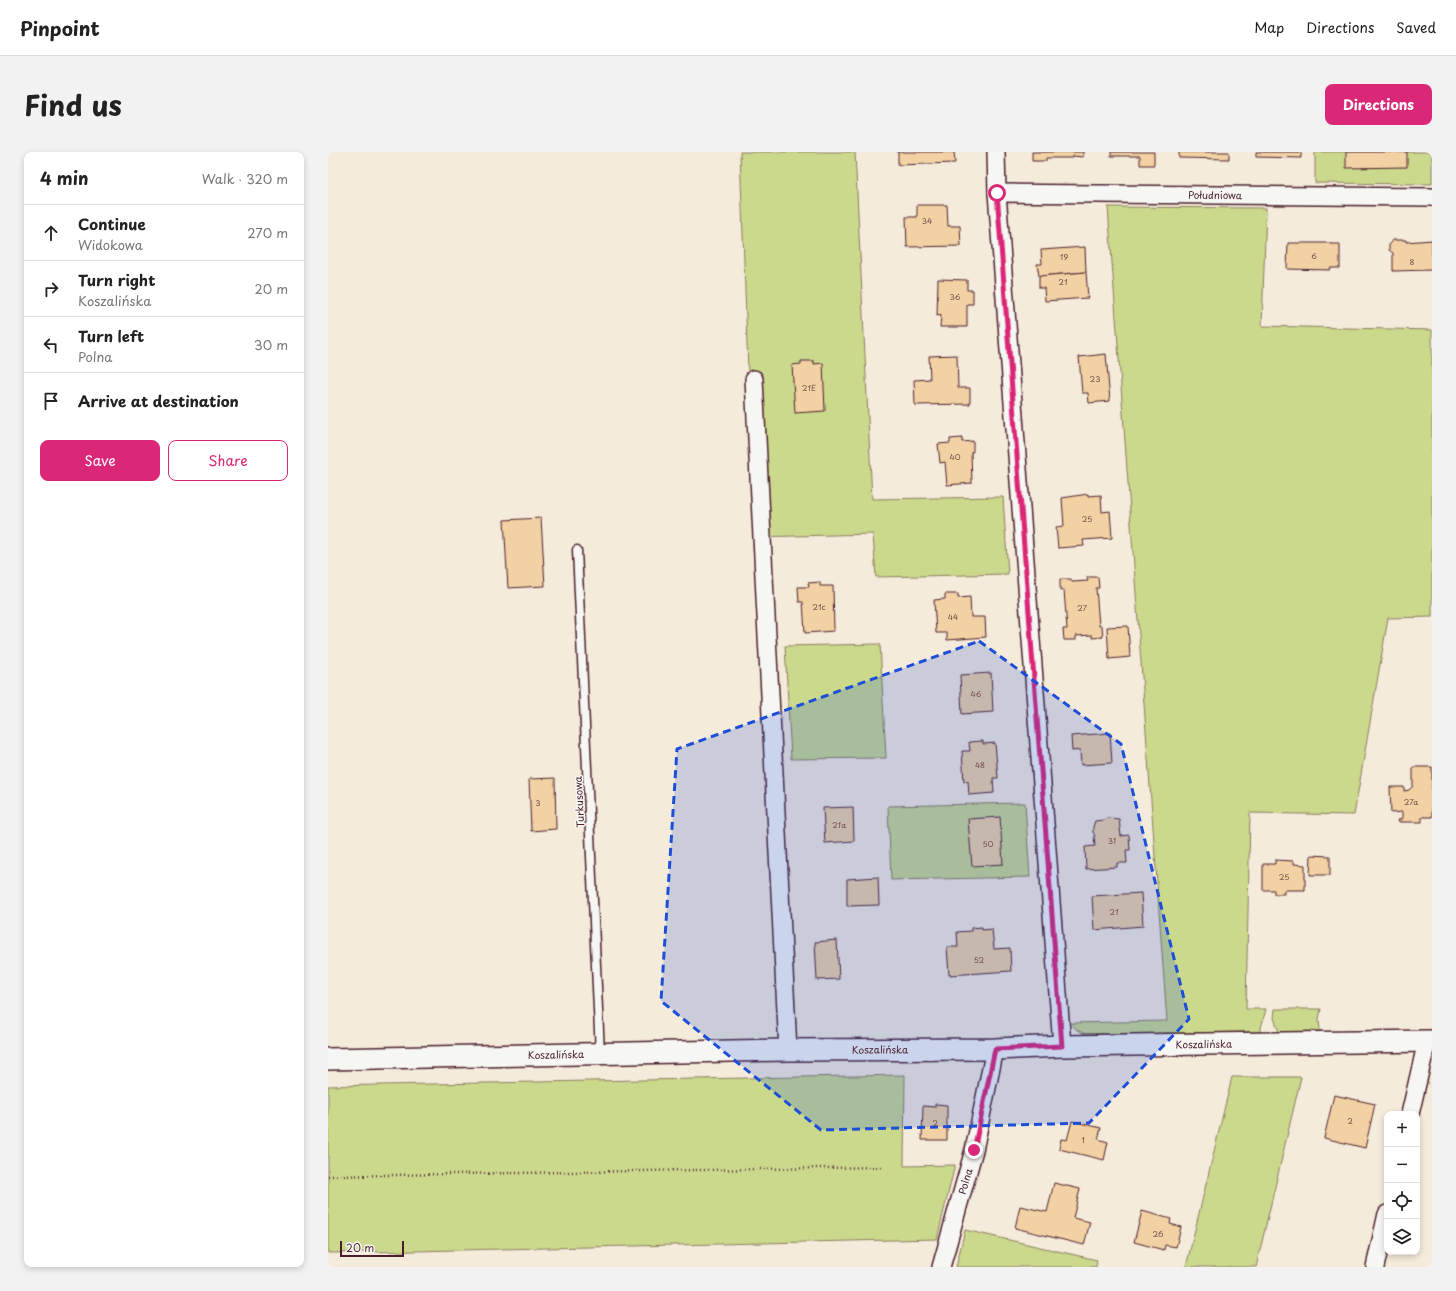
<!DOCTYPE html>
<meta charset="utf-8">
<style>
:root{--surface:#fff;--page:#f2f2f2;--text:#222;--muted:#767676;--line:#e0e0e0;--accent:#db2777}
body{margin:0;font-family:"Playpen Sans",sans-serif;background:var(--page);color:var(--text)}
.controls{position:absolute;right:12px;bottom:12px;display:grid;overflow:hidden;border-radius:8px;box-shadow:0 2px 6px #0003}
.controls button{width:36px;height:36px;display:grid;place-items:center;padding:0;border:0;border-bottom:1px solid var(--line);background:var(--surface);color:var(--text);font:20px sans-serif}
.scale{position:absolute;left:12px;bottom:10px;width:64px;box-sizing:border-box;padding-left:4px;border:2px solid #4a1f2b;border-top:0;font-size:11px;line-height:14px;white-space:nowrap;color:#4a1f2b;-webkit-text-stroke:3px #f6f6f2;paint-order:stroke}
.stop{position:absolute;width:12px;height:12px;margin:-9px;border:3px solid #db2777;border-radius:50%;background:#fff}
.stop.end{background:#db2777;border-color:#fff;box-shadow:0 1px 4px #0008}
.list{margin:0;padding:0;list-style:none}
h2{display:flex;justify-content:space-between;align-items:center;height:52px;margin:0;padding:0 16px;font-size:17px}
h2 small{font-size:13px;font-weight:400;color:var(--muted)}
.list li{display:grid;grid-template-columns:26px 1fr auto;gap:12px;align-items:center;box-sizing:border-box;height:56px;padding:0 16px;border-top:1px solid var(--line)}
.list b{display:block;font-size:15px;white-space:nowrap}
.list p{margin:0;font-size:13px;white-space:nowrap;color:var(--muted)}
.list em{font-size:13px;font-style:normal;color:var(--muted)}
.actions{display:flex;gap:8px;padding:12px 16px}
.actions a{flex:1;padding:9px 0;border:1px solid var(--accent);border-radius:8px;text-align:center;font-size:14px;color:var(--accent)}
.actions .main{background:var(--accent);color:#fff}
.icon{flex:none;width:22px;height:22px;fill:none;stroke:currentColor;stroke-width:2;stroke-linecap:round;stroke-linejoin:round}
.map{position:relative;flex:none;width:1104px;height:1115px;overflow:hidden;border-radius:8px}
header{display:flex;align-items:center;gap:24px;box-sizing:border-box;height:56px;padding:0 20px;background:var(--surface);border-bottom:1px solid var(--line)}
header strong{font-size:19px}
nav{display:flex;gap:22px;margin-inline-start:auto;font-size:14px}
.intro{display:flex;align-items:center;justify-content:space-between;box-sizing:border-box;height:96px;padding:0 24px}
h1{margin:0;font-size:28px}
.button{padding:10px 18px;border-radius:8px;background:var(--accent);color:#fff;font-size:14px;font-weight:700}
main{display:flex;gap:24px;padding:0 24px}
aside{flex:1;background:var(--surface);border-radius:8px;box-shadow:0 2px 6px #0003}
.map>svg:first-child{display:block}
.green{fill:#cbd98d;stroke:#8a7c5c}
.building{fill:#f2d2a4;stroke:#4a1f2b}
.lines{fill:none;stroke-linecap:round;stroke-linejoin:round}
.service-casing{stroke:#4a1f2b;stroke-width:11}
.minor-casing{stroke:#4a1f2b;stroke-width:20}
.tertiary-casing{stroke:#4a1f2b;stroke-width:24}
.path{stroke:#4a1f2b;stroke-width:2.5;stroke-dasharray:1 3;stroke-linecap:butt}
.service{stroke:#f6f6f2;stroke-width:8}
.minor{stroke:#f6f6f2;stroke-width:17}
.tertiary{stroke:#f6f6f2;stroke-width:21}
.route{stroke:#db2777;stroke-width:5}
.marked{fill:#1d4ed8;fill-opacity:0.2;stroke:#1d4ed8;stroke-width:3;stroke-dasharray:8 5;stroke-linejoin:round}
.labels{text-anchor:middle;stroke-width:3;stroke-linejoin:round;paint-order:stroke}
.number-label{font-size:8px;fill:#744c49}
.street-label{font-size:10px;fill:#4a1f2b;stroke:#f6f6f2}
</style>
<header>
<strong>Pinpoint</strong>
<nav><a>Map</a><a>Directions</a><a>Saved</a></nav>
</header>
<div class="intro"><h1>Find us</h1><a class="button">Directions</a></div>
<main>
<aside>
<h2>4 min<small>Walk · 320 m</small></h2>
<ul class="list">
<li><svg class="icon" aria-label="ahead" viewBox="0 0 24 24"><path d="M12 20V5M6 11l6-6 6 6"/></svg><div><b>Continue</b><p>Widokowa</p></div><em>270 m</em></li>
<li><svg class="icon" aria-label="right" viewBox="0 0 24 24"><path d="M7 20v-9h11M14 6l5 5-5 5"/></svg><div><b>Turn right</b><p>Koszalińska</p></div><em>20 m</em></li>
<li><svg class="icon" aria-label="left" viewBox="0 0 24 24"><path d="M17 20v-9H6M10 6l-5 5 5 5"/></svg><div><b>Turn left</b><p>Polna</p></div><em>30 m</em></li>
<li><svg class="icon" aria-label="arrive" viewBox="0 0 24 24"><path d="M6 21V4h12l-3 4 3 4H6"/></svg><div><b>Arrive at destination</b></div></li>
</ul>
<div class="actions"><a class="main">Save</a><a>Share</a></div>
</aside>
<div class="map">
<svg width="1104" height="1115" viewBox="0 0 1104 1115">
<rect width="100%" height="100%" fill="#f5ebdb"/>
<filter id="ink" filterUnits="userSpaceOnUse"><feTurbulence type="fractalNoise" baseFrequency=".025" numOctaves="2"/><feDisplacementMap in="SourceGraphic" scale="8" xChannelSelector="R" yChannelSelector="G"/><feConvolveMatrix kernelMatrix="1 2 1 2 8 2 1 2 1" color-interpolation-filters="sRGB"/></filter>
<g filter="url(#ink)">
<g class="green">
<polygon points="412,0 527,0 544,347 675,345 680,422 548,425 545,382 426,385"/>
<polygon points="987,0 1104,0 1104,32 987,31"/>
<polygon points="780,55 938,56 934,174 1104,178 1104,465 1060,466 1026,663 922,661 918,857 938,857 932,880 757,882 749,878 743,871 839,869"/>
<polygon points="552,492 558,606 463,607 457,494"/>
<polygon points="697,651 702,725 563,728 560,654"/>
<polygon points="947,857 993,857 991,867 992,879 951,880 946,866"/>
<polygon points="577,923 576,1014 627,1013 609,1087 0,1101 0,934"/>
<polygon points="904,925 973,925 928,1115 858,1115"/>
<polygon points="637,1078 769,1108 768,1115 628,1115"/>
</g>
<g class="building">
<polygon points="570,0 626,0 627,11 570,13"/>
<polygon points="704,0 755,0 755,5 745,4 745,6 718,6 718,9 704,9"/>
<polygon points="783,0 826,0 826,13 812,13 812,4 783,4"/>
<polygon points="851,0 901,0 901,7 851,6"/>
<polygon points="928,0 973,0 973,6 928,5"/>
<polygon points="1018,0 1079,0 1079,15 1018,16"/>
<polygon points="589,53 619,53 620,74 632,74 633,94 579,95 578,65 589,65"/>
<polygon points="1065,88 1078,88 1078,90 1104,88 1104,118 1065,119 1065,101 1061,98 1061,93 1064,90"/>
<polygon points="960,91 1002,91 1002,92 1012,92 1012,116 1002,116 1002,118 959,117"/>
<polygon points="757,95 758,120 711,124 709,112 714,112 713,98"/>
<polygon points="758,120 760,146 717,149 716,136 711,136 711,124"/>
<polygon points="610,127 639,128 639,138 645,138 645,152 639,152 639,175 612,175 613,163 609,164"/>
<polygon points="778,202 782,249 761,251 760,241 754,241 751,205"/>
<polygon points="629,203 630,236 642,236 642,252 587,253 586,228 602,227 601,204"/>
<polygon points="473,209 486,209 486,212 495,211 497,259 467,261 464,213 473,212"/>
<polygon points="634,286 634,290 645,289 645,300 643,300 644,331 619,333 617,310 612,311 610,292 622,291 622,287"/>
<polygon points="760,342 760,344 773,343 774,360 782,359 784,386 755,388 756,394 730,396 728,375 736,374 734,346"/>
<polygon points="213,366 217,434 180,436 176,368"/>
<polygon points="759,425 770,425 771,436 768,436 771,474 774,474 775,485 764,486 764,483 748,484 748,488 736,488 735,477 739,477 736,438 732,439 732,427 743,427 744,430 760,429"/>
<polygon points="492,430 492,434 505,434 506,479 477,481 475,450 471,450 470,435 481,435 480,431"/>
<polygon points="617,442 630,442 630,446 642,445 643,465 657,465 658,485 619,488 619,481 608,481 606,448 617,447"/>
<polygon points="800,474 802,505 781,507 779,475"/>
<polygon points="663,521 665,560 634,562 632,523"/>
<polygon points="782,581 784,611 753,613 752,598 744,599 743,584"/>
<polygon points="655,589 655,592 667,591 670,626 665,626 666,641 641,643 640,629 636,630 634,599 642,599 641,590"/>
<polygon points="1085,615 1104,615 1104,665 1094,665 1094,670 1070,670 1070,668 1074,667 1074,660 1063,661 1062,635 1076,635 1076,639 1081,638 1085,634"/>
<polygon points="227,626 228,677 203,679 201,627"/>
<polygon points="525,655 526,689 497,691 495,656"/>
<polygon points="672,665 675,712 644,714 640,667"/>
<polygon points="779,666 791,667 793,684 801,683 802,698 798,698 799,711 789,711 789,715 758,717 757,695 767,694 766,684 767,684 765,680 765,675 767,669 776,668"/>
<polygon points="983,703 1002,704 1002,723 982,723"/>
<polygon points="947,708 966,709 966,712 977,713 977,738 956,738 956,742 946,742 946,738 935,738 935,712 947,712"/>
<polygon points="550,725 551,753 519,754 519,727"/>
<polygon points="813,741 815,774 766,778 764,744"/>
<polygon points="654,775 654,778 664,777 666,797 682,796 683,819 621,823 619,795 630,795 629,780 643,779 643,776"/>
<polygon points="509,788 511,827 489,828 487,790"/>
<polygon points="1006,943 1047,952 1037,996 996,986"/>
<polygon points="607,952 619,953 619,988 594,988 595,954 607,955"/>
<polygon points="744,969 773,976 770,987 780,990 776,1008 731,997 733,987 739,988"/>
<polygon points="726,1031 752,1037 745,1066 762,1070 756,1093 687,1076 692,1054 719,1060"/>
<polygon points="814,1059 843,1067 842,1072 853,1075 848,1095 837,1093 836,1098 806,1090"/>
</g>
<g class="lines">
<defs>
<polyline id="service" points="249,398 272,901"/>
<g id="minor">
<polyline points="668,0 669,41 734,894"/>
<path id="s1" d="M669,41L1104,45"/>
<polyline points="426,227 460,898"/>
<polyline points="1082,962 1099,889"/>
<path id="s2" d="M613,1115L646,998L667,897"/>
<polyline points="1047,1115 1059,1062"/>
</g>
<g id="tertiary">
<path id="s3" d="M0,907L460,898L667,897L734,894L1104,889"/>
</g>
</defs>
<use href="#service" class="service-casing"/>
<use href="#minor" class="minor-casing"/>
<use href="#tertiary" class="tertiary-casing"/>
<polyline class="path" points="0,1024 556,1015"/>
<use href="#service" class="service"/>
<use href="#minor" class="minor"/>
<use href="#tertiary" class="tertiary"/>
</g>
</g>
<g class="lines" filter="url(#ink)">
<polyline class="route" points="646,998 667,897 734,894 669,41"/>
</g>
<path class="marked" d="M651,489L793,592L861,867L761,971L493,978L333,849L349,597Z"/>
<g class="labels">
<g class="number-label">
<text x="599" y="72">34</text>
<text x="986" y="107">6</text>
<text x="736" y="108">19</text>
<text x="1084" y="113">8</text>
<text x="735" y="133">21</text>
<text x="627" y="148">36</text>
<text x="767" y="230">23</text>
<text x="481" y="239">21E</text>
<text x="627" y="308">40</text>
<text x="759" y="370">25</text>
<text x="491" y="458">21c</text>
<text x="754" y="459">27</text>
<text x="625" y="468">44</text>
<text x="648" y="545">46</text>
<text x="652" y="616">48</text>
<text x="1083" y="653">27a</text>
<text x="210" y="654">3</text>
<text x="511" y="676">21a</text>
<text x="784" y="692">31</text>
<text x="660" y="695">50</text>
<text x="956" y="728">25</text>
<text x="786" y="763">21</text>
<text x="651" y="811">52</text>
<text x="1022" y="972">2</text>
<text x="607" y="974">2</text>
<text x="755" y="991">1</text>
<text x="830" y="1085">26</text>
</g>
<g class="street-label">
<text dy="4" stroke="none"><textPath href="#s1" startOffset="218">Południowa</textPath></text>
<text transform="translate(251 650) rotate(-93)" y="4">Turkusowa</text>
<text dy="4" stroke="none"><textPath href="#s3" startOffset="876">Koszalińska</textPath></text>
<text dy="4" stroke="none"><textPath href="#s3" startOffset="552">Koszalińska</textPath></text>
<text dy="4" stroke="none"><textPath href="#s3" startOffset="228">Koszalińska</textPath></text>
<text dy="4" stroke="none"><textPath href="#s2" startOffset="89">Polna</textPath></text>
</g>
</g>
</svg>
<div class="controls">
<button>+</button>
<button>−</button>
<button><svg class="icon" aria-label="locate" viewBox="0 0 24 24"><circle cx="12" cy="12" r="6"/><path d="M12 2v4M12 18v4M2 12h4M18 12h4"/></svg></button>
<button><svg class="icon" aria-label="layers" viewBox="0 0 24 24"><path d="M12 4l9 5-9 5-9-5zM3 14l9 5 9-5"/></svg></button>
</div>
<div class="scale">20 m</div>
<div class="stop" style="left:669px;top:41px"></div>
<div class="stop end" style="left:646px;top:998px"></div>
</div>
</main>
